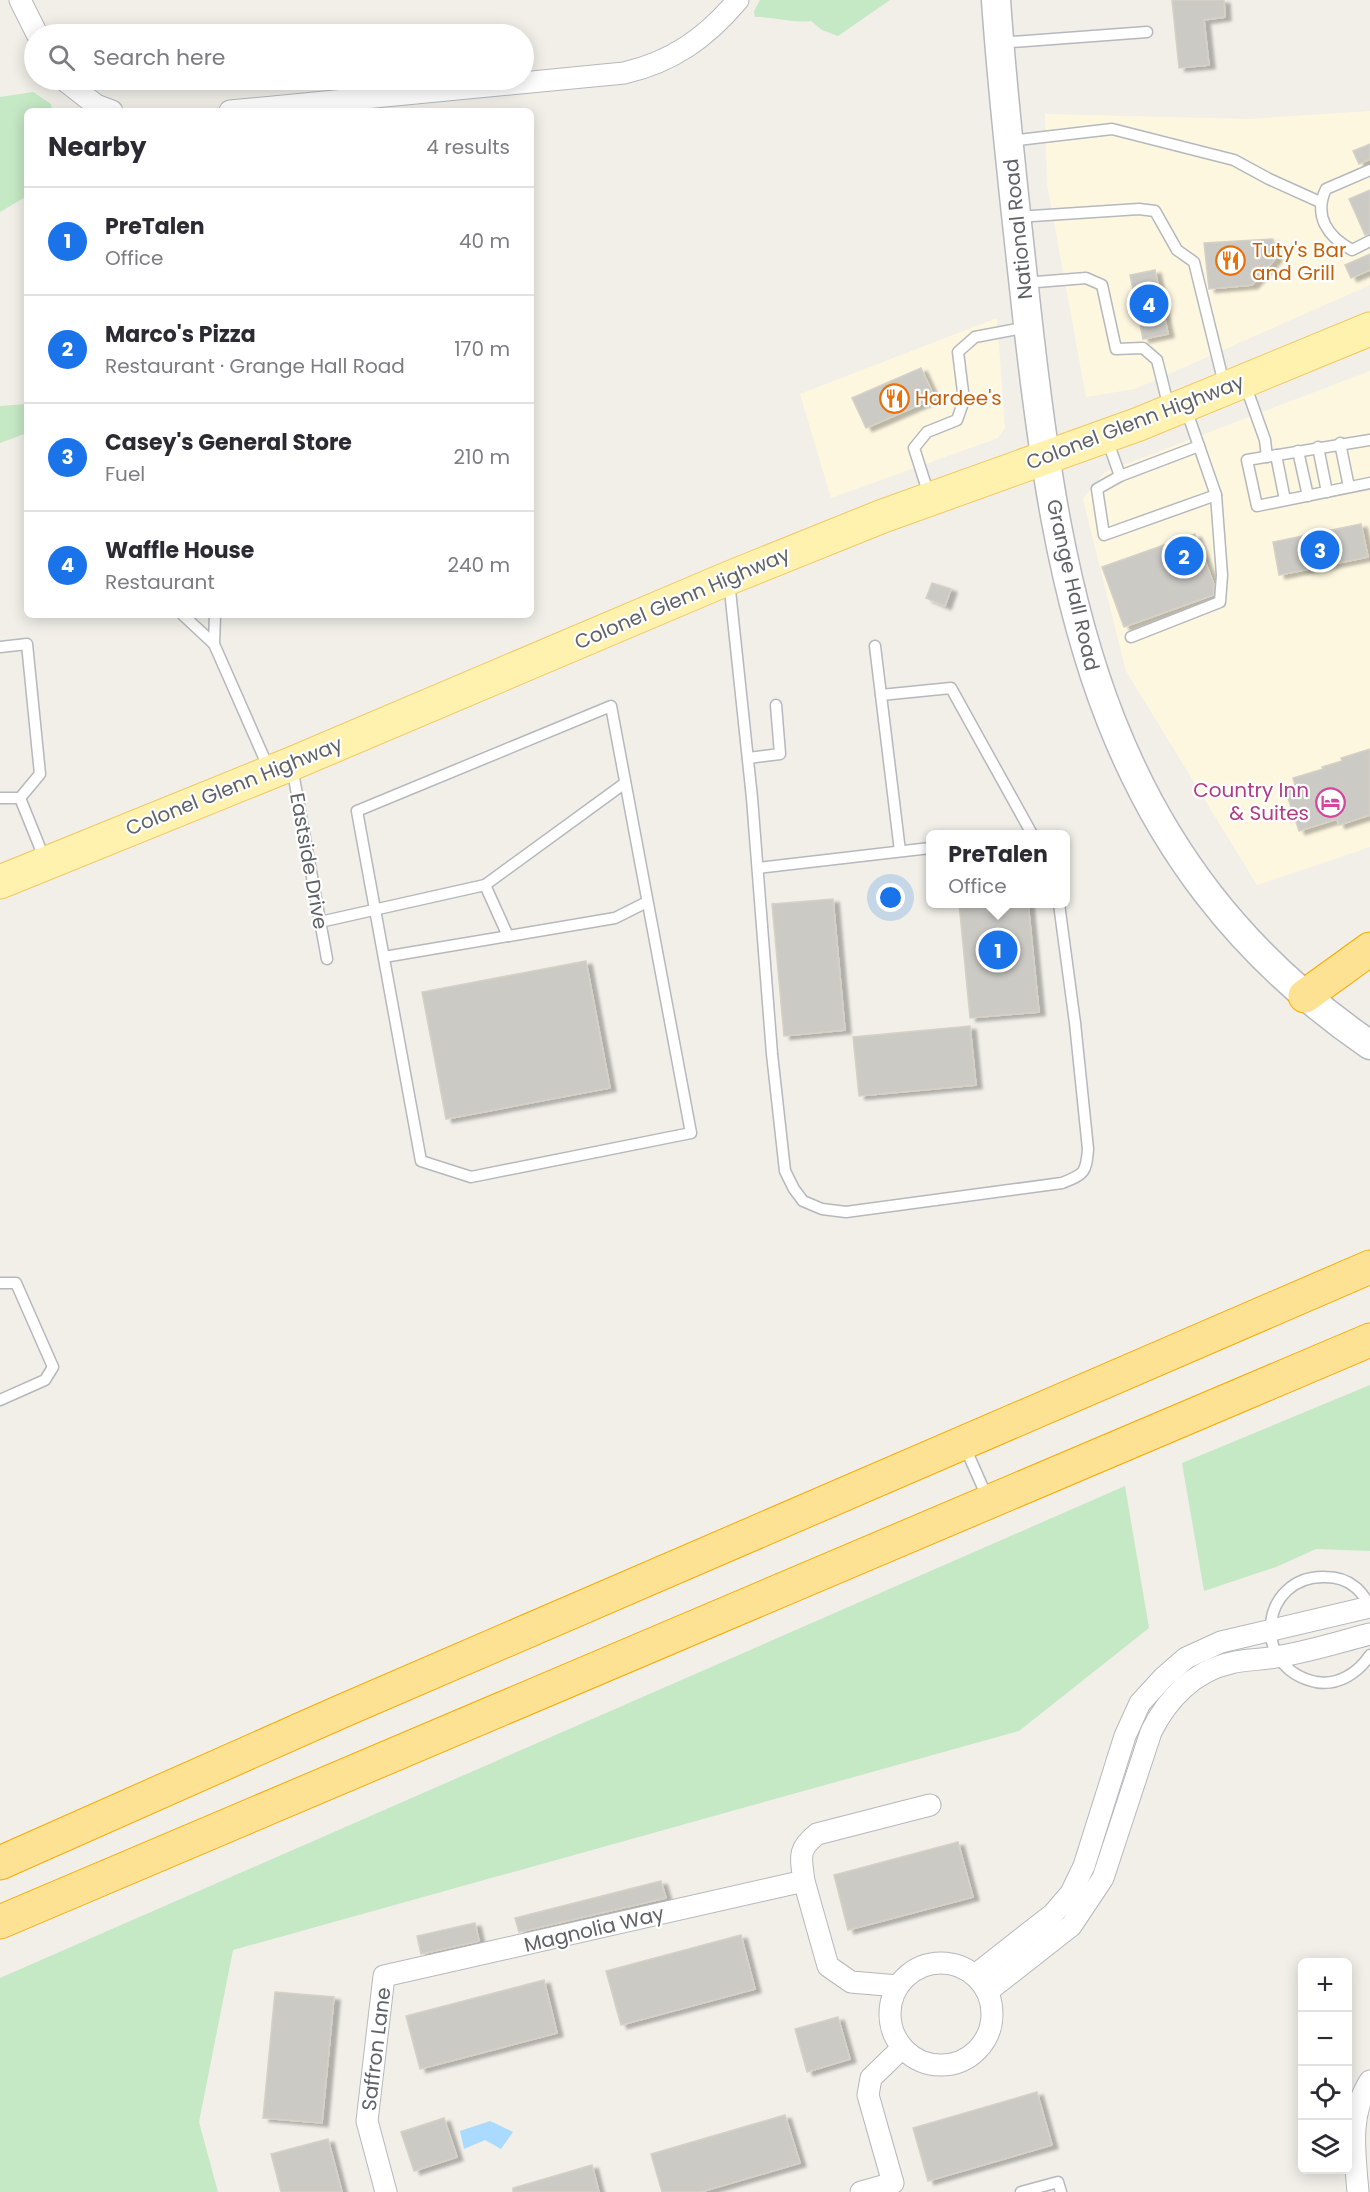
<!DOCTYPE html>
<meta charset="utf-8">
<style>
:root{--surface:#fff;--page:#f7f7f7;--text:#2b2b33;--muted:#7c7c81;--line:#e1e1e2;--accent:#1a73e8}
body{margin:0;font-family:Poppins,sans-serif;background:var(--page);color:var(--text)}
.controls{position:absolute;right:18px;bottom:18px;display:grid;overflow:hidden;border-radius:9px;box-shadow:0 3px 15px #0003}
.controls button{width:54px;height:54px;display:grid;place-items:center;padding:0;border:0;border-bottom:2px solid var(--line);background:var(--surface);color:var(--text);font:30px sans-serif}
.you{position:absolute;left:891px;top:898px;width:21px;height:21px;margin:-15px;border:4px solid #fff;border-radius:50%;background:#1a73e8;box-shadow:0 0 0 9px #1a73e833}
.badge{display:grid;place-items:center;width:39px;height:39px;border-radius:50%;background:var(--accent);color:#fff;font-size:20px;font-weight:700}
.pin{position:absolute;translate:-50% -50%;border:3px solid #fff;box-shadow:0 2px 6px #0006}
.popup{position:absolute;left:926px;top:830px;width:144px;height:78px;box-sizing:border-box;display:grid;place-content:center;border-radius:9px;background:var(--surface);filter:drop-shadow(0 2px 4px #0005);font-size:20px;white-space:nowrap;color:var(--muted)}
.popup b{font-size:22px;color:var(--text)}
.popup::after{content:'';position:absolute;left:50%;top:100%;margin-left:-12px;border:12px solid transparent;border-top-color:var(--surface)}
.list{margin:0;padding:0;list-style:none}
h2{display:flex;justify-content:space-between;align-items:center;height:78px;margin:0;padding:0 24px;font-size:26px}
h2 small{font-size:20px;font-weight:400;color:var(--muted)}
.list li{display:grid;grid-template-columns:39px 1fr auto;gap:18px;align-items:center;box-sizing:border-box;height:108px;padding:0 24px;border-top:2px solid var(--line)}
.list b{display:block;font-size:22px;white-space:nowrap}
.list p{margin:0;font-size:20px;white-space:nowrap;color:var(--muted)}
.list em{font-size:20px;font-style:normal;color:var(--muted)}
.icon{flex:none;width:33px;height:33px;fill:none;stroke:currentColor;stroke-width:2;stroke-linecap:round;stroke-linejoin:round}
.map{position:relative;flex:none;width:1370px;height:2192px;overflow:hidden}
.search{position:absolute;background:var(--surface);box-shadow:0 3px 15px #0003;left:24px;top:24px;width:510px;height:66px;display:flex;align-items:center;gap:15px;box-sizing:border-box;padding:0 21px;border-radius:33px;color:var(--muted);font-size:22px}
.panel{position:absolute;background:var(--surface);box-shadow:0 3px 15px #0003;left:24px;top:108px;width:510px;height:510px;border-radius:9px}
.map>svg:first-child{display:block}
.commercial{fill:#fef7e0}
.green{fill:#c5e8c5}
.water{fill:#aadaff}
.building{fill:#cccac5;stroke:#d6d1c6;stroke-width:1.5;filter:url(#shadow)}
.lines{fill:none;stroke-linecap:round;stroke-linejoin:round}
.lane-casing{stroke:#b5b8bc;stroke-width:13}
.street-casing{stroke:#b5b8bc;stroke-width:23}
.secondary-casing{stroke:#b6babf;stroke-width:31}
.primary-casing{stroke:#f2c960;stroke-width:35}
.highway-casing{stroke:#f9ab00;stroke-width:35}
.lane{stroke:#fff;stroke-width:10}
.street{stroke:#fff;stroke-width:21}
.secondary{stroke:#fff;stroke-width:28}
.primary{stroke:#fff2af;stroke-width:33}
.highway{stroke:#fde293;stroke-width:33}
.labels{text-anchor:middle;stroke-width:4.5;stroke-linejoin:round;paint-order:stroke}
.street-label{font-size:20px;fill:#5f6368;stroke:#fff}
.food-label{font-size:20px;fill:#c56008;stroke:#fff;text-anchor:start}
.hotel-label{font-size:20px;fill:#b23c85;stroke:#fff;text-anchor:end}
</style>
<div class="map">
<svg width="1370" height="2192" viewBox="0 0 1370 2192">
<defs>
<filter id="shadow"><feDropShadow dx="6" dy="3.5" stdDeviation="1.5" flood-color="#0004"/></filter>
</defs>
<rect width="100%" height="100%" fill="#f1efe8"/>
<g class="commercial">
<polygon points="1370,111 1370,285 1135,389 1086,397 1047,184 1045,114 1249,119"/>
<polygon points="997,318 1005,428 998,438 831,498 800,394"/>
<polygon points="1370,371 1370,847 1257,885 1126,671 1083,499 1105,472"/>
</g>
<g class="green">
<path d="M760,0H890L838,36L822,30L811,21C792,23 775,17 755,17L754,11Z"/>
<polygon points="33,92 51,104 52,111 27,111 27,196 0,212 0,97"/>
<polygon points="27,404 27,433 0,443 0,406"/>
<polygon points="1370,1385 1370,1551 1316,1549 1276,1567 1204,1591 1182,1463"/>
<polygon points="1125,1486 1149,1628 1019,1731 233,1950 199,2122 218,2192 0,2192 0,1978"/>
</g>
<polygon class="water" points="490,2121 513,2132 501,2149 485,2140 464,2149 460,2131"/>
<g class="building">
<polygon points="1172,0 1224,0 1225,17 1204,20 1209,65 1179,68"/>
<polygon points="1370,144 1370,159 1359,164 1353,151"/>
<polygon points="1370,190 1370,234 1365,235 1349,199"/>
<polygon points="1273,239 1276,258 1252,285 1209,289 1204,243"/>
<polygon points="1370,254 1370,270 1351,278 1345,265"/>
<polygon points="1155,270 1168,334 1143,339 1130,275"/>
<polygon points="921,368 935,398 866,428 852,398"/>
<polygon points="1361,524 1368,557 1279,575 1273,542"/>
<polygon points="1195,534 1214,585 1213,595 1124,627 1102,567"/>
<polygon points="932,583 951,589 945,606 926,598"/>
<polygon points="1370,749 1370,815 1339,825 1337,819 1299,831 1285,789 1295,785 1293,778 1323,769 1322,767 1342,761 1341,758"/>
<polygon points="833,899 845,1030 784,1036 772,904"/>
<polygon points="959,903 1028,903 1039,1012 970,1018"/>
<polygon points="586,961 610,1088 446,1119 422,992"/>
<polygon points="970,1026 976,1085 859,1096 853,1037"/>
<polygon points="958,1842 973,1897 848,1930 834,1875"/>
<polygon points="661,1881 666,1898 519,1932 515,1918"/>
<polygon points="475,1923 479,1941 421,1954 417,1936"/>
<polygon points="741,1935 755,1989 621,2025 606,1971"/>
<polygon points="544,1980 557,2033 420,2069 406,2016"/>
<polygon points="275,1992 334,1997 322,2123 263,2118"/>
<polygon points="838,2017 850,2059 807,2072 795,2029"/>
<polygon points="1037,2092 1052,2145 928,2181 913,2128"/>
<polygon points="785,2115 800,2163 701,2192 662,2192 651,2154"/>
<polygon points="444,2118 457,2157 414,2171 401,2132"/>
<polygon points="328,2139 342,2192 281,2192 271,2154"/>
<polygon points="592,2165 599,2192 513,2192 513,2188"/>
</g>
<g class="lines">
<defs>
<g id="lane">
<polyline points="999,43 1147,32"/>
<polyline points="1010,141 1112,129 1234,160 1269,179 1320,202"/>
<path d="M1370,170L1326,189C1313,216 1328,237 1352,250L1370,241"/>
<polyline points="1017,217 1139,209 1155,211 1177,250 1194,262 1224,384"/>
<polyline points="1024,283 1086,278 1102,285 1116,349 1143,348 1157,360 1169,408"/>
<polyline points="1245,384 1265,440 1267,457"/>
<polyline points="1107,439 1120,476 1097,489 1104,535 1216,495 1186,409"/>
<polyline points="1370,440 1247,460 1257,506 1370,483"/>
<polyline points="1340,443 1349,487"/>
<polyline points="1318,447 1327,492"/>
<polyline points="1298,451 1308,496"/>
<polyline points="1276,455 1285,500"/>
<polyline points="1120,476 1199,446"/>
<polyline points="929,495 914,448 927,432 957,420 964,400 958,352 975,337 1028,327"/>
<path d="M729,581L752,798L772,1054L785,1171L794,1189L803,1201L822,1209L846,1212L1062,1183C1084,1174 1086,1174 1088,1149L1075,1023L1059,904"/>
<polyline points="183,615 214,644"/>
<polyline points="215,615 214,644 269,769"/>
<polyline points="1131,637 1220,602 1222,575 1216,495"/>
<polyline points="875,646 900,851"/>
<polyline points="0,647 27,644 40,774 20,798 0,798"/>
<polyline points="881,695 951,688 1032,834"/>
<polygon points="611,706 691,1133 471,1177 421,1161 357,811"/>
<polyline points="748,758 780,754 776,705"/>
<polyline points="292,767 327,959"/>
<polyline points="20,798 45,860"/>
<polyline points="758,868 930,848"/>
<polyline points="485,885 508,936"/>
<polyline points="320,922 485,885 625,783"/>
<polyline points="384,957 615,918 647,902"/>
<polyline points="0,1283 16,1283 53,1367 45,1380 0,1400"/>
<polyline points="964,1445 988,1499"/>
<path d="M1370,1604C1365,1599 1361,1591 1355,1587C1347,1580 1335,1577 1325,1577C1260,1575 1249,1668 1316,1682C1338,1686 1358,1673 1370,1655"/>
<polyline points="1021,2192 1058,2182 1061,2192"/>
</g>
<g id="street">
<polyline points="20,0 37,34"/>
<polyline points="64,80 96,105 112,111"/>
<path d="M230,111L624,73C672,62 706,38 738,0"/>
<path d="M804,1881C801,1857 797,1850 817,1834L930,1805"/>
<circle cx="941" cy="2014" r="51"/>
<polyline points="975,1975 1053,1914 1071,1893 1084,1866 1125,1736 1140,1703 1163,1678 1186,1658 1221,1642 1370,1607"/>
<path d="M988,1991L1071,1926L1103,1878L1151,1732C1167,1699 1194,1671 1231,1663C1245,1659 1261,1660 1276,1657C1308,1652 1339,1642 1370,1634"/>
<polyline points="386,2192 367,2121 384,1976 804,1881 828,1966 851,1982 898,1986"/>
<polyline points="861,2192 893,2183 868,2095 871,2078 902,2048"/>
<path d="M1358,2192C1355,2154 1348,2115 1370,2081"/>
</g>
<path id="secondary" d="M996,0C1003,102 1015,204 1026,306C1059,606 1104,862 1370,1045"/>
<polyline id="primary" points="0,882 291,764 729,578 883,516 1139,424 1370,329"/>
<g id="highway">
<polyline points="1305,996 1370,949"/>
<polyline points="0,1863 340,1712 1370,1267"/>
<polyline points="0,1922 1370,1340"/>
</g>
</defs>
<use href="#lane" class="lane-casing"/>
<use href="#street" class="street-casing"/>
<use href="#secondary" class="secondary-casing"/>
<use href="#primary" class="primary-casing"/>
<use href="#highway" class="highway-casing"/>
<use href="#lane" class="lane"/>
<use href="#street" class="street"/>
<use href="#secondary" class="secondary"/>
<use href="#primary" class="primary"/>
<use href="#highway" class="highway"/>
</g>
<defs>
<symbol id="restaurant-ring" viewBox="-11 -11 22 22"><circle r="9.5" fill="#fff" stroke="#e8710a" stroke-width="1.5"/><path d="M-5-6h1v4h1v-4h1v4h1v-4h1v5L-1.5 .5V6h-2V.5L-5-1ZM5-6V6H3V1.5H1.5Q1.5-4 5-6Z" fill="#e8710a"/></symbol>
<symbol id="hotel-ring" viewBox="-11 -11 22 22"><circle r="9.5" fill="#fff" stroke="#d1479c" stroke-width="1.5"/><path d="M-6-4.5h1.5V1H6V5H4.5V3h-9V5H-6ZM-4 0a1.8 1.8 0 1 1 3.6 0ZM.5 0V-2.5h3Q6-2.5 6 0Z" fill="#d1479c"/></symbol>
</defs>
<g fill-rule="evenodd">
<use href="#restaurant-ring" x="1214" y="244" width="33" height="33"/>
<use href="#restaurant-ring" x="878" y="382" width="33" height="33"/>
<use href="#hotel-ring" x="1314" y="786" width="33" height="33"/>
</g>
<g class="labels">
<g class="street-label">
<text transform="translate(1018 229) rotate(-96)" y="7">National Road</text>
<text transform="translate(1135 422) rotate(-21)" y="7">Colonel Glenn Highway</text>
<text transform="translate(1073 585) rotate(77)" y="7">Grange Hall Road</text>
<text transform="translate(682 598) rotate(-23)" y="7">Colonel Glenn Highway</text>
<text transform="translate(234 786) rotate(-22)" y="7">Colonel Glenn Highway</text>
<text transform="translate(309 861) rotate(80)" y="7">Eastside Drive</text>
<text transform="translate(594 1929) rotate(-13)" y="7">Magnolia Way</text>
<text transform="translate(376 2049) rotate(-83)" y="7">Saffron Lane</text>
</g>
<g class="food-label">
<text x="1252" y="257">Tuty's Bar<tspan x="1252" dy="23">and Grill</tspan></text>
<text x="915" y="405">Hardee's</text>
</g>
<g class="hotel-label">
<text x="1309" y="797">Country Inn<tspan x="1309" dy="23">&amp; Suites</tspan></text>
</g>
</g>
</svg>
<div class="controls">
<button>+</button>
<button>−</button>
<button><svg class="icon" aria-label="locate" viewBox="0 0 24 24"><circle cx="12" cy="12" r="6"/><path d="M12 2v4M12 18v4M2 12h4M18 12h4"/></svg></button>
<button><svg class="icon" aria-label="layers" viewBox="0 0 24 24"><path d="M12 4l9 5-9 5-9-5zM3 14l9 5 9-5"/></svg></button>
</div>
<div class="you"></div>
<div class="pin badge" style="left:998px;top:950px">1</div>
<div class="popup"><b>PreTalen</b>Office</div>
<div class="pin badge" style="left:1184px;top:556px">2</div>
<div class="pin badge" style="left:1320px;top:550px">3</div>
<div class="pin badge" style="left:1149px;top:304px">4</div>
<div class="search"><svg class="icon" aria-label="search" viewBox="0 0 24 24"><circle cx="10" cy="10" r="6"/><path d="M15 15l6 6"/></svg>Search here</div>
<section class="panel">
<h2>Nearby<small>4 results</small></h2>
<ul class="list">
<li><span class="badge">1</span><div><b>PreTalen</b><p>Office</p></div><em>40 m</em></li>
<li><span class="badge">2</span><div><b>Marco's Pizza</b><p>Restaurant · Grange Hall Road</p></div><em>170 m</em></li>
<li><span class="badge">3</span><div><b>Casey's General Store</b><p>Fuel</p></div><em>210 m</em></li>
<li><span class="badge">4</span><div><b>Waffle House</b><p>Restaurant</p></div><em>240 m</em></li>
</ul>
</section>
</div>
